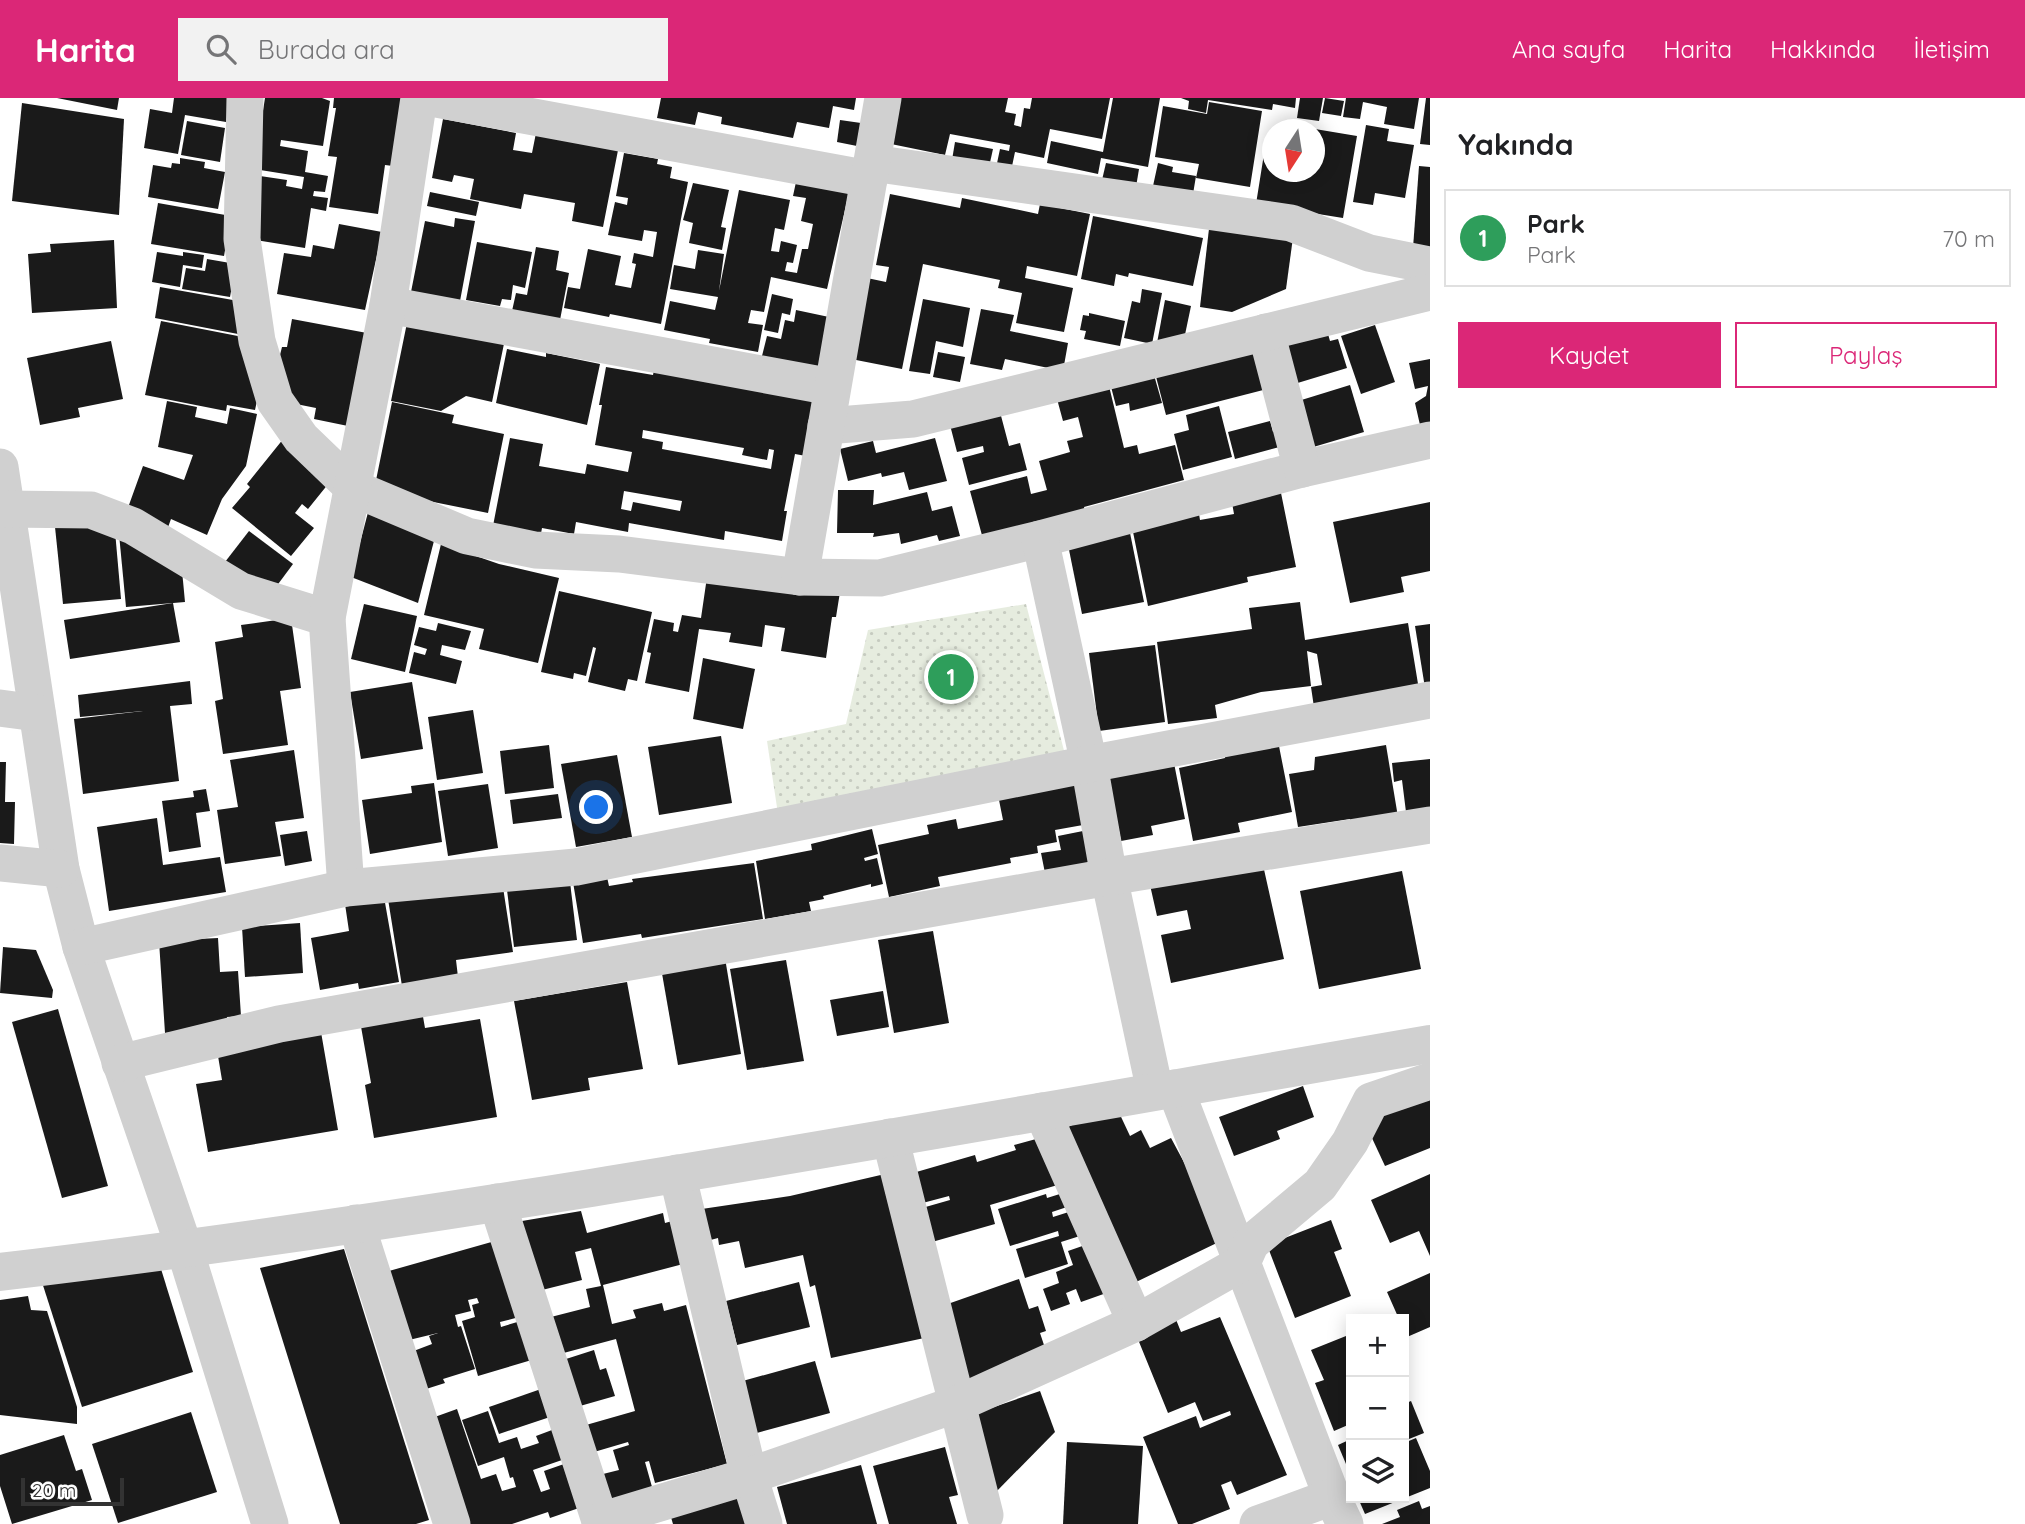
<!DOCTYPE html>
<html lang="tr">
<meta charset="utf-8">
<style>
:root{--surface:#fff;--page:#f2f2f2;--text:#202124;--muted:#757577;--line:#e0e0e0;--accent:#db2777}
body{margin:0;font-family:Quicksand,sans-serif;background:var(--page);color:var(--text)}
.controls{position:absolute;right:21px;bottom:21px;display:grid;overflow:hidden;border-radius:0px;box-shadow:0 4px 18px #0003}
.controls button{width:63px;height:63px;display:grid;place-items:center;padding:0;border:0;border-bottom:2px solid var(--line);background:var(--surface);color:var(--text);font:35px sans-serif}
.compass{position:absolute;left:1262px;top:21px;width:63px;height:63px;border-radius:50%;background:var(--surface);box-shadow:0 4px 18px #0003;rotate:192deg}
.scale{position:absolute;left:21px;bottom:18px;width:103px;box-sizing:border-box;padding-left:7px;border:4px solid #333;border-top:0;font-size:19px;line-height:24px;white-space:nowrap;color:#333;-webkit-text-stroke:5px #fff;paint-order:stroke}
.you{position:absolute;left:597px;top:710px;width:24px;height:24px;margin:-18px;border:5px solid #fff;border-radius:50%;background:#1a73e8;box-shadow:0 0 0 10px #1a73e833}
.badge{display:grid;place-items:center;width:46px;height:46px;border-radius:50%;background:var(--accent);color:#fff;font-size:23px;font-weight:700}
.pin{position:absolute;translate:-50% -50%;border:4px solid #fff;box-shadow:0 2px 7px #0006}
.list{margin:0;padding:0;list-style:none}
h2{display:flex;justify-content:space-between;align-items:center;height:91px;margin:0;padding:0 28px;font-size:30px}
h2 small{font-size:23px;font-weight:400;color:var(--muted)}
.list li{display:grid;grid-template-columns:46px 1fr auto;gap:21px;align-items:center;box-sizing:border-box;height:98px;margin:0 14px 14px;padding:0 14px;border:2px solid var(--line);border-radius:0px}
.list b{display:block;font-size:26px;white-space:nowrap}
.list p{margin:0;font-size:23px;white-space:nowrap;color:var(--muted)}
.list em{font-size:23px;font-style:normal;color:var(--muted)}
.actions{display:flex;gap:14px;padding:21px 28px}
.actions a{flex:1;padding:16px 0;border:2px solid var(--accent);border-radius:0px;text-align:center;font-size:24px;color:var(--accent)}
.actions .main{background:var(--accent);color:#fff}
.icon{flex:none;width:38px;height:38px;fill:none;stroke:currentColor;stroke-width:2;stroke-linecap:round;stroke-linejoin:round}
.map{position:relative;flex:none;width:1430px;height:1426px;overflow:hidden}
header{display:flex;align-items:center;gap:42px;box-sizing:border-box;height:98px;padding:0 35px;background:var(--accent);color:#fff}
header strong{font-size:33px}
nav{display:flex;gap:38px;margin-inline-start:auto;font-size:24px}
.search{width:490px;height:63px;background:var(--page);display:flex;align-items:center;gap:18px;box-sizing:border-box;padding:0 24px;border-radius:0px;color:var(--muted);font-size:26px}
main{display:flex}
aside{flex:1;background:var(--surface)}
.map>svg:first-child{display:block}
.park{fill:url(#park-dots)}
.building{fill:#1a1a1a;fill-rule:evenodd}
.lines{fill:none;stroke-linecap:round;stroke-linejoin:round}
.minor{stroke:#d0d0d0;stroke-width:37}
.tertiary{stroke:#d0d0d0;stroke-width:38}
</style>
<header>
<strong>Harita</strong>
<div class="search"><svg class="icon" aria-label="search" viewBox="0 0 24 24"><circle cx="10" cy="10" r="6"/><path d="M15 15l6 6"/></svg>Burada ara</div>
<nav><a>Ana sayfa</a><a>Harita</a><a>Hakkında</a><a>İletişim</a></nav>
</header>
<main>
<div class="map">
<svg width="1430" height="1426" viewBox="0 0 1430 1426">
<defs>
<pattern id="park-dots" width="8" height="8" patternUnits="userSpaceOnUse" patternTransform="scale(1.75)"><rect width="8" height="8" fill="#e6ecdf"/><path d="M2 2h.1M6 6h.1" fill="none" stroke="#c6cbc0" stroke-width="1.8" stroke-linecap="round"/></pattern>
</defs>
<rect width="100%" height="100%" fill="#fff"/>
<polygon class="park" points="1026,506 1068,668 778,716 767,643 846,626 868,532"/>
<g class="building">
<polygon points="57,0 119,0 117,12"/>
<polygon points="174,0 231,0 226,24 185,17 178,56 144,50 150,11 172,15"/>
<polygon points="265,0 322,0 330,3 323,48 281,42 280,48 308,53 305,74 328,78 325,94 314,93 313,98 328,100 326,113 311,110 305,150 250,141 260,78 287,82 286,88 302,91 304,79 254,71"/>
<polygon points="334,0 404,0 393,68 385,67 378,116 329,109 337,59 328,58 336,10 333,10"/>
<polygon points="661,0 856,0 854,12 833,8 829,30 797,24 793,40 721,26 722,19 698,14 695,27 657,20"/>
<polygon points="900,0 1008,0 1005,14 1016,16 1014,27 1021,29 1024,10 1030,11 1032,0 1110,0 1102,41 1050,31 1044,60 1015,54 1011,73 996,70 1000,51 1009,53 1010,47 950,36 945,57 891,46"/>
<polygon points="1113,0 1160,0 1148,69 1101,60 1098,76 1047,65 1051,43 1103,54"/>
<polygon points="1181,0 1296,0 1295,10 1273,6 1272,12 1208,2 1206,15 1188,11 1189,3"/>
<polygon points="1300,0 1323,0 1319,23 1297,20"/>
<polygon points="1325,0 1344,3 1341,18 1322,15"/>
<polygon points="1346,0 1419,0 1414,31 1384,26 1387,9 1363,4 1360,21 1343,19"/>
<polygon points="1426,0 1430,0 1430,47 1420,46"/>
<polygon points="1209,4 1262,13 1250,89 1196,80 1199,66 1155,59 1163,8 1207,16"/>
<polygon points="22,5 124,21 119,117 12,103"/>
<polygon points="443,21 516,35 513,52 532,55 537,30 620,42 603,129 572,123 575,105 524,96 521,111 470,101 474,81 454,77 452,84 432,80"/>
<polygon points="840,22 861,25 857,48 837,44"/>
<polygon points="187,23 225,30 220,64 181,57"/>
<polygon points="1366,27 1389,31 1387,43 1414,47 1405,100 1375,95 1373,107 1353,104"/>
<polygon points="1315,31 1357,38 1343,120 1256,106 1267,37 1272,38 1272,74 1315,74"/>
<polygon points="955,44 993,51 989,69 952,62"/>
<polygon points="624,55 658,61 657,66 672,69 670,80 688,84 661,226 610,216 609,219 564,210 568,189 580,191 588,151 621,158 615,187 631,190 636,166 632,165 634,155 653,159 657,134 644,132 642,143 608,137 615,104 627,107 628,100 616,98"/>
<polygon points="180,60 205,64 204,70 225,74 218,111 148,99 153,67 171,70 172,65 180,66"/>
<polygon points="1106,65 1139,71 1136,89 1102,82"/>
<polygon points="1158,65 1173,69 1172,74 1196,78 1193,96 1153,88"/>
<polygon points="1419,68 1430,69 1430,151 1413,150"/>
<polygon points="796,84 849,94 827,191 771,179 764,214 751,212 748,225 763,227 758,254 709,245 710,241 664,232 670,203 715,212 718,199 670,191 674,167 695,171 698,152 724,156 719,193 739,92 790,102 784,132 775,130 771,153 779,154 781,143 797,147 793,165 787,164 785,173 797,175 802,151 808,151 813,126 801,123 806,100 793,98"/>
<polygon points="693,85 729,92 721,129 726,130 722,152 689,145 693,125 683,122"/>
<polygon points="430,94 479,104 476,118 427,108"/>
<polygon points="890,96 960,110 962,100 1038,116 1040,106 1090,116 1077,178 1027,168 1025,180 1073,190 1064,234 1016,225 1022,195 998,190 1000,182 923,166 902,271 851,261 867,180 886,184 889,169 876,167"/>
<polygon points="158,105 231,118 224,158 151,146"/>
<polygon points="1093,118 1203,140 1193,188 1129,175 1128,179 1116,176 1114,188 1081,181"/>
<polygon points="455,120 475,123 460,203 411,194 425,123 454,129"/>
<polygon points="1210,122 1294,132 1286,191 1232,214 1200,209"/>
<polygon points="339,126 382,134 365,212 277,196 284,155 311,159 313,147 334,151"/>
<polygon points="114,142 117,210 32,215 28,156 51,154 50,146"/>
<polygon points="477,144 532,154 525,190 513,187 511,202 502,201 500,208 466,202"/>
<polygon points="536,149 559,153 556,172 569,175 560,222 512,213 516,195 527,197"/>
<polygon points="157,154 183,158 183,154 204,157 202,170 183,167 180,189 152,184"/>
<polygon points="207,161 236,166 230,199 182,191 186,170 205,173"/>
<polygon points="160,189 244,204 238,236 155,220"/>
<polygon points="1142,191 1162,195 1152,246 1124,240 1132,203 1140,205"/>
<polygon points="772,196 793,201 790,217 782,215 778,235 764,232"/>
<polygon points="923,201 970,210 963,249 936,243 930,276 909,273"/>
<polygon points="1165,202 1191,208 1182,251 1157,245"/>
<polygon points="981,211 1014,217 1010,233 1068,245 1063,273 1005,261 1002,272 970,266"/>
<polygon points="796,212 829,219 819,269 762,258 767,238 781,241 785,222 794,224"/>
<polygon points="1089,215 1125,223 1120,248 1084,241 1086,233 1080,232 1083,217 1089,218"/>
<polygon points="408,220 506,236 492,304 466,298 441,313 391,303"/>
<polygon points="292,221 367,235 348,328 314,321 316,310 291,305 278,265 282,249 287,249"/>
<polygon points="161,223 248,240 258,298 255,312 227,307 226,313 145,297"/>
<polygon points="1375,227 1395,284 1361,296 1341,238"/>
<polygon points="1326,229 1330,243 1338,241 1347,270 1291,287 1278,244"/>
<polygon points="111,243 123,301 78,310 80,319 40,327 27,260"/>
<polygon points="1260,250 1271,290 1166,317 1154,271"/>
<polygon points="507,251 546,259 546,255 600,266 587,327 496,305"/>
<polygon points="938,254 965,259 960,284 933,279"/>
<polygon points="1430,261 1430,324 1420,327 1415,305 1426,298 1428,288 1415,291 1409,265"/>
<path d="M606,269L653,277L654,272L816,301L806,358L795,356L784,413H787L782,443L725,433L724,442L629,425L628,434L576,424L574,436L542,430L540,441L492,433L510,340L543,346L539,368L585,376L587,366L628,374L632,354L595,347L602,307H599ZM643,332L744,350L742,357L767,362L769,351L774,352L771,371L662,351L663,344L642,340ZM624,393L682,403L680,413L633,404L631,413L621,411Z"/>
<polygon points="1152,270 1162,305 1130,313 1129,305 1116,308 1109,281"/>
<polygon points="1350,287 1364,334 1310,350 1295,304"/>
<polygon points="1109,288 1124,350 1137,347 1139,356 1175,347 1184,382 1084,409 1087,420 983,441 970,393 1027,378 1031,396 1047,392 1039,363 1070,354 1067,343 1083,339 1078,319 1063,323 1057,301"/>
<polygon points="167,303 197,309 195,319 227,326 230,310 257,316 246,368 222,401 207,437 171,421 167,432 125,418 143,368 184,382 193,357 158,349"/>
<polygon points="392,304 454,317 452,325 504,336 488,415 374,392"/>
<polygon points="1219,308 1232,359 1183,372 1174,336 1189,332 1186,317"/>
<polygon points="1000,314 1009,348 1020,345 1027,372 969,387 962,360 984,354 983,348 957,354 950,327"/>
<polygon points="1270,323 1273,334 1283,331 1287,347 1235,361 1228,334"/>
<polygon points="284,340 333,380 308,411 302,406 295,415 314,430 291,458 232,410 250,389 247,386"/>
<polygon points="935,340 947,383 909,392 904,374 882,379 881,375 848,383 840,351 873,343 876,355"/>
<polygon points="1280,390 1296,469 1247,479 1248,484 1148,508 1132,429 1199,416 1200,422 1234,416 1231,399"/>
<polygon points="838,392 874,392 873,407 927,394 932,413 952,408 960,438 939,443 937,437 901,446 899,435 873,439 874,435 837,435"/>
<polygon points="371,403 436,435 418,505 351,479"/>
<polygon points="1430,404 1430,473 1401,479 1404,494 1350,505 1333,424"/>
<polygon points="100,425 115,433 121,501 63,506 55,429"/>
<polygon points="1128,425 1144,504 1082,516 1066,437"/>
<polygon points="249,433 293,466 270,497 225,464"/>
<polygon points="119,436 181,462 185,504 126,509"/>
<polygon points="441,446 499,466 559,480 538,565 479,551 484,531 424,517"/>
<polygon points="707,479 840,494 836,519 832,519 826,560 781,553 785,530 765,527 762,549 729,544 731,535 699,531 689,594 645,585 651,555 647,554 654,521 674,525 673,533 678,534 682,517 701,520"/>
<polygon points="559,493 652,514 637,583 628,581 625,593 588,584 596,550 593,549 586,578 574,575 573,581 541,574"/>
<polygon points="1300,504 1305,542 1408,525 1420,598 1315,616 1311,589 1322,587 1317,556 1307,553 1311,588 1261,594 1215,607 1217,620 1168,626 1157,544 1252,531 1249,510"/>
<polygon points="173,505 180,544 70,561 64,522"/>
<polygon points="364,506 417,518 405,574 351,561"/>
<polygon points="291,520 301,590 280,593 288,647 223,656 215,603 223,601 215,544 243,539 241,527"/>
<polygon points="438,525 471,533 465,552 442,547 440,557 462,563 456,586 409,575 414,554 425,557 427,551 414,547 419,529 436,533"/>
<polygon points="1430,526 1430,596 1426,596 1415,528"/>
<polygon points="1155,547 1165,624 1099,633 1089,555"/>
<polygon points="703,560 755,571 743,631 693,621"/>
<polygon points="190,583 192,606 170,608 179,683 83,696 74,621 143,613 80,619 78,597"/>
<polygon points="412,584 423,651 361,661 350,594"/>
<polygon points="473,612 483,675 437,682 428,619"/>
<polygon points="721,638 732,705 659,717 648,649"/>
<polygon points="1277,638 1292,714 1238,725 1240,734 1193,743 1179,670 1225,660 1223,648"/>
<polygon points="549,647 554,690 505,696 500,653"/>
<polygon points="1386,647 1398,719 1351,727 1350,721 1298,729 1289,676 1314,672 1315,659"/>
<polygon points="294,652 304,720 275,724 281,758 225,766 217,712 238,709 230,662"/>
<polygon points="617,657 632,739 576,749 561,666"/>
<polygon points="1173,660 1185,721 1151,728 1153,737 1121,743 1107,672"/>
<polygon points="1430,661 1430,711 1406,714 1402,682 1394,684 1392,665"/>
<polygon points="0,664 6,664 5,704 15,704 14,746 0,745"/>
<polygon points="1074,682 1083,727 1055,732 1057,744 1037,748 1038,755 1010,760 1011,765 938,779 940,788 889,799 878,747 929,736 927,727 956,721 958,731 1003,722 998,697"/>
<polygon points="434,685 442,744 370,756 362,702 412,695 411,688"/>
<polygon points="488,686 498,750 448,758 438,693"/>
<polygon points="206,691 210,713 196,715 201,749 169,754 162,703 194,699 193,693"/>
<polygon points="558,696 562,720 513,726 510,702"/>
<polygon points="157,720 163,767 220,759 226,794 109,813 97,729"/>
<polygon points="872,731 878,756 864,760 865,763 877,760 883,786 871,789 871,786 823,798 824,801 809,804 811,813 765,821 756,763 812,752 811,746"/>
<polygon points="307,733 312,763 285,768 280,737"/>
<polygon points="1083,733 1090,767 1045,775 1041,755 1061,752 1058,738"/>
<polygon points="754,765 763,821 642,840 641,836 583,845 573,784 607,779 609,788 633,784 632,781"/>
<polygon points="1263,767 1284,861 1171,885 1161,837 1191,831 1187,812 1157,818 1150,787"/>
<polygon points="1402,773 1421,871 1319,891 1300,793"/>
<polygon points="502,783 513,854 456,862 458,879 402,888 388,801"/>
<polygon points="570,784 577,842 514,849 507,792"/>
<polygon points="384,799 399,884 359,891 358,885 320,892 311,840 349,833 345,806"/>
<polygon points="300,825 303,875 245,879 242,829"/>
<polygon points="933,833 949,925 894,935 878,842"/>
<polygon points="218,840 220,874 238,873 241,918 227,919 229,931 165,935 159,843"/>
<polygon points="3,849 36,852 53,892 52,900 0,895"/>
<polygon points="724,854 741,956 678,967 660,864"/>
<polygon points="786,862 804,963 747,972 730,871"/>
<polygon points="627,884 643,971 588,980 590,992 532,1002 514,903"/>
<polygon points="883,893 889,929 837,938 830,902"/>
<polygon points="58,911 108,1088 62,1100 12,924"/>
<polygon points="422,913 425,930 480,921 497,1019 374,1040 365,987 371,985 360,923"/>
<polygon points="321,934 338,1032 208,1054 196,986 222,982 217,952"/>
<polygon points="1303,988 1314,1019 1277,1033 1280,1041 1234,1058 1219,1019"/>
<polygon points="1430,989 1430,1050 1385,1068 1365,1025"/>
<polygon points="1115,1006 1130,1038 1141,1032 1150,1050 1171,1040 1225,1141 1134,1185 1064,1031"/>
<polygon points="1047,1038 1061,1086 990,1107 995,1126 925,1146 915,1112 950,1102 949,1098 915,1107 906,1077 975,1057 977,1064 1016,1052 1014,1047"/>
<polygon points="885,1076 929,1239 831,1260 815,1187 810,1189 803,1157 745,1170 739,1143 719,1147 718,1140 703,1144 695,1112 790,1098"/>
<polygon points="1430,1076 1430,1158 1419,1133 1390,1145 1371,1102"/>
<polygon points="1063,1095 1067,1109 1052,1114 1053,1119 1075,1112 1083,1137 1061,1144 1068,1166 1025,1180 1016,1151 1059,1138 1058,1133 1010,1148 998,1111 1046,1096 1047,1100"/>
<polygon points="581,1113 587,1135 663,1115 665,1125 676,1122 687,1165 603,1187 612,1226 636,1220 633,1212 662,1205 664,1213 686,1207 727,1366 655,1385 649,1363 645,1364 654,1396 612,1408 603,1376 619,1372 613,1352 629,1347 628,1344 594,1354 586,1327 635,1313 616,1241 556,1257 547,1220 590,1209 586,1191 601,1188 591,1150 575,1154 582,1182 538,1193 522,1123"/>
<polygon points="1331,1122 1342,1151 1334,1154 1351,1198 1295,1220 1267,1147"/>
<polygon points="495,1143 523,1218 500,1224 501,1229 524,1222 535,1261 478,1278 462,1223 475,1219 472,1207 479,1205 477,1200 468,1202 471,1213 455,1217 458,1229 461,1228 475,1271 443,1281 445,1285 423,1292 411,1254 432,1246 429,1238 438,1235 409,1242 389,1173"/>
<polygon points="1091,1145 1112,1193 1081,1204 1076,1191 1066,1195 1070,1206 1051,1213 1043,1191 1059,1185 1056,1174 1073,1167 1068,1153"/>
<polygon points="344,1151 429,1422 416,1426 340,1426 260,1170"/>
<polygon points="161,1171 193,1274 82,1309 40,1178"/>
<polygon points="1430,1175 1430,1229 1407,1239 1404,1231 1404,1221 1399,1221 1387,1194"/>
<polygon points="1019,1181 1029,1211 1038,1208 1046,1233 1040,1235 1045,1250 961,1288 942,1208"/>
<polygon points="799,1184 810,1229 737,1247 726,1203"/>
<polygon points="28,1198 31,1212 47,1213 77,1309 77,1326 0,1317 0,1202"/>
<polygon points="1175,1219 1181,1234 1220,1219 1287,1377 1237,1397 1231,1383 1221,1387 1230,1411 1192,1426 1178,1426 1143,1339 1196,1318 1200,1330 1231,1317 1230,1313 1203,1323 1195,1304 1168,1315 1135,1234"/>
<polygon points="1351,1236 1351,1335 1348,1327 1334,1333 1315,1285 1324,1282 1311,1252"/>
<polygon points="594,1252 600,1272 606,1270 615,1298 580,1308 566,1261"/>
<polygon points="815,1263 830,1315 753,1336 739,1284"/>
<polygon points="541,1291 550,1319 499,1336 489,1309"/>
<polygon points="1040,1293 1055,1334 994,1396 971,1317"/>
<polygon points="1411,1303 1424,1335 1404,1343 1404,1306"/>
<polygon points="457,1311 481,1381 496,1376 502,1393 516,1389 513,1379 510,1380 504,1359 478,1368 462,1322 488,1313 499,1345 517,1339 521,1351 539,1345 536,1338 552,1332 562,1362 533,1372 541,1394 550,1391 544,1373 564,1366 579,1410 550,1420 548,1414 512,1426 469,1426 432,1320"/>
<polygon points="191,1314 217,1394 118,1425 92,1346"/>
<polygon points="64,1337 76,1373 82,1371 92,1402 12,1426 0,1388 0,1357"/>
<polygon points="1416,1340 1430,1373 1430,1390 1365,1416 1358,1400 1404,1400 1404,1345"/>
<polygon points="1351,1341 1351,1364 1346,1366 1338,1347"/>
<polygon points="1067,1344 1143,1348 1138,1426 1063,1426"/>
<polygon points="945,1349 958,1397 949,1399 957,1426 889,1426 873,1368"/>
<polygon points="861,1367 877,1426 787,1426 777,1389"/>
<polygon points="741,1396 749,1426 673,1426 670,1416"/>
<polygon points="1419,1403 1422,1411 1430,1408 1430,1426 1382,1426 1400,1419 1397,1412"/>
</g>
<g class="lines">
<g class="minor">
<polyline points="245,0 242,141 257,243 275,303 301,340 353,390 467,438 535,452 619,456 800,479 880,480 1040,441 1302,371 1430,342"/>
<polyline points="431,0 869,81"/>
<polyline points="872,65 1291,125 1369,155 1430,167"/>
<polyline points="388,207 832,289"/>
<polyline points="1266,234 1302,371"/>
<polyline points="826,328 913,321 1430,194"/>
<polyline points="0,369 61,771 81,849 185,1152 270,1426"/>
<polyline points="6,411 91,412 133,428 241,493 327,520"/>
<polyline points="1040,441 1089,666 1109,779 1155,993"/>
<polyline points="800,479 883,0"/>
<polyline points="0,610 37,615"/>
<polyline points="0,765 61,771"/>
<polyline points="346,790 327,520 388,207 419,0"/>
<polyline points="81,849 346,790 576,769 1089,666 1430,602"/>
<polyline points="120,965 279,926 1109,779 1430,727"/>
<polyline points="1175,990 1332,1399 1345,1426"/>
<polyline points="1042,1013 1136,1225"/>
<polyline points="890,1039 985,1417"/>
<polyline points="677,1075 749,1378 764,1426"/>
<polyline points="497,1104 601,1426"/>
<polyline points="356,1125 452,1426"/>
<polyline points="600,1423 749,1378 957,1306 1136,1225 1242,1165 1251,1145 1320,1087 1350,1044 1371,1003 1430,983"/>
<polyline points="1258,1426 1332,1399"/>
</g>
<path class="tertiary" d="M0,1174C479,1117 955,1028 1430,946"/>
</g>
</svg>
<div class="controls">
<button>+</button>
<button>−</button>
<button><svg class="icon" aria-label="layers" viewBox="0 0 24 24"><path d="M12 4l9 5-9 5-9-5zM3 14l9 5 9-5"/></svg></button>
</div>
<svg class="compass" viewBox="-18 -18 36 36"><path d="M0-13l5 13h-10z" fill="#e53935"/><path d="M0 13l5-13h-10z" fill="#757577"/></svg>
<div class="scale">20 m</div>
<div class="you"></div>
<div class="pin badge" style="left:951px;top:579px;background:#2e9e5b">1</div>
</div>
<aside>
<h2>Yakında<small></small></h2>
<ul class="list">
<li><span class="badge" style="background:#2e9e5b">1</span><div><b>Park</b><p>Park</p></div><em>70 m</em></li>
</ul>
<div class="actions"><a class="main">Kaydet</a><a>Paylaş</a></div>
</aside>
</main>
